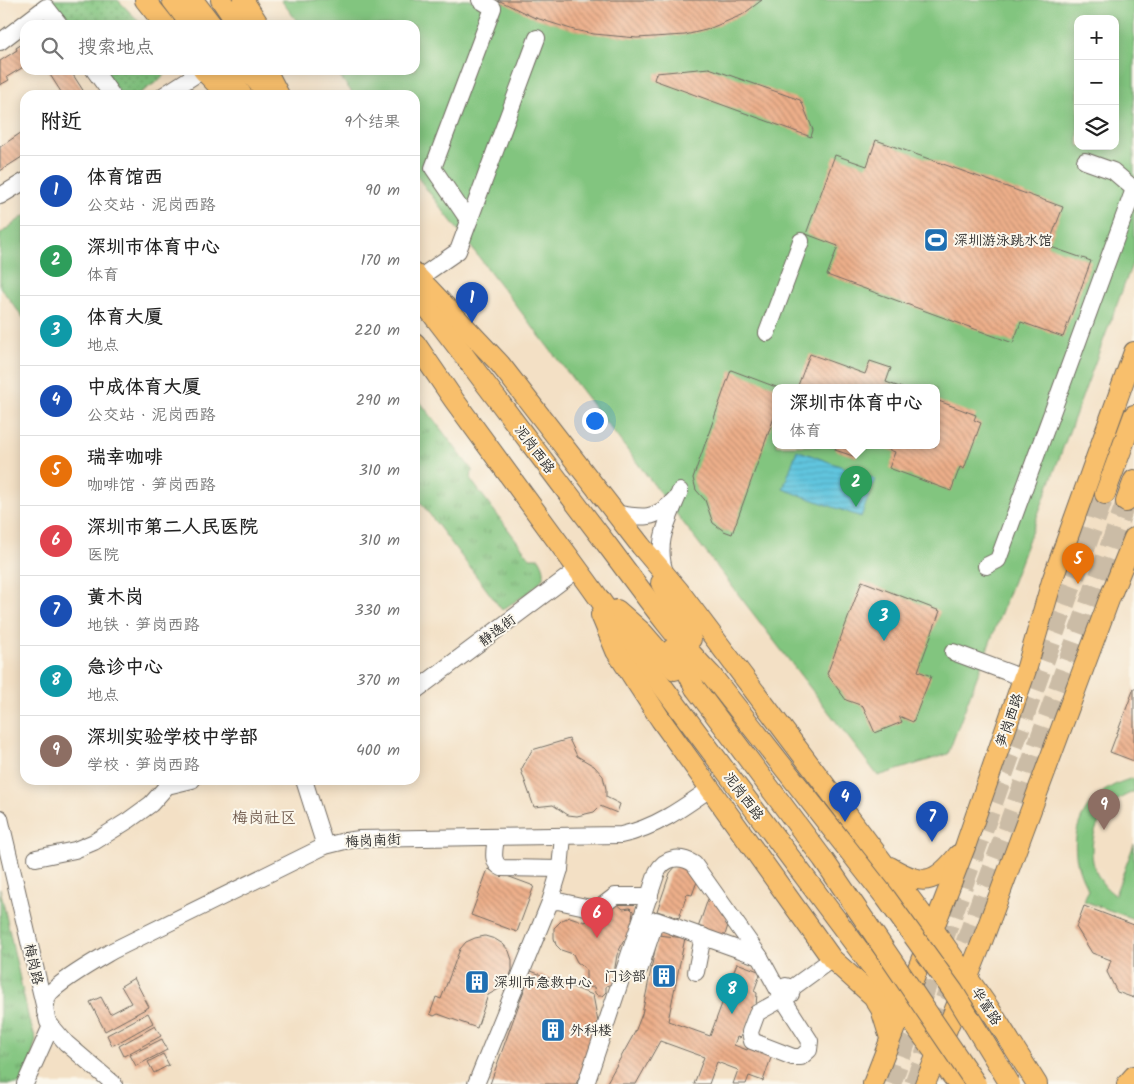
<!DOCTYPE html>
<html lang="zh">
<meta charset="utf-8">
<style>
:root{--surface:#fff;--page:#f2f2f2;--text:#222;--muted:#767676;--line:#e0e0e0;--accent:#2563eb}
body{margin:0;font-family:Kalam,"LXGW WenKai TC",sans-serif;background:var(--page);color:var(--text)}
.controls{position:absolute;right:15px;top:15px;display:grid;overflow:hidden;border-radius:10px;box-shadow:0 2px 12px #0003}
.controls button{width:45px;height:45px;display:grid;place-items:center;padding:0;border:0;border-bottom:1px solid var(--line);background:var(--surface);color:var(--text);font:25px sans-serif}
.you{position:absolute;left:594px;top:420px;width:18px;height:18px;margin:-12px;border:4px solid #fff;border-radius:50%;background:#1a73e8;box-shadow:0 0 0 8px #1a73e833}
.badge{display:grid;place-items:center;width:32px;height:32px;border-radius:50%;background:var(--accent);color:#fff;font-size:16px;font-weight:700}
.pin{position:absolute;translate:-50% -41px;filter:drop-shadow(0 1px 2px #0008)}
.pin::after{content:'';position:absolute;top:26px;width:18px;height:15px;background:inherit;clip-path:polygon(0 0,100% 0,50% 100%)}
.popup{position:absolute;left:772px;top:384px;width:168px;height:65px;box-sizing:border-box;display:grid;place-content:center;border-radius:10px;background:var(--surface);filter:drop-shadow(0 1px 4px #0005);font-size:16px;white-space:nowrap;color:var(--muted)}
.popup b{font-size:19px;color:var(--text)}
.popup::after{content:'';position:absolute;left:50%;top:100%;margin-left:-10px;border:10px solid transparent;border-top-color:var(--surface)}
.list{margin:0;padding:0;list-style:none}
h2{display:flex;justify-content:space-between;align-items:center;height:65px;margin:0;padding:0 20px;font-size:21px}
h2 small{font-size:16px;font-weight:400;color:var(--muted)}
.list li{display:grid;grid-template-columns:32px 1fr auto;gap:15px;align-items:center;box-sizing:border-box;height:70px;padding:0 20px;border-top:1px solid var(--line)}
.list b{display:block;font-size:19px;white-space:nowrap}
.list p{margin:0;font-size:16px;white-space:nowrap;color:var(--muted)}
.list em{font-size:16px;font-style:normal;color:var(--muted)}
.icon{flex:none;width:28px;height:28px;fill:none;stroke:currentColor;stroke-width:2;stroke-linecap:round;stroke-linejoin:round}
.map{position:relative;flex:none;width:1134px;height:1084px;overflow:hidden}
.search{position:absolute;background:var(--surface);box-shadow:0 2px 12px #0003;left:20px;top:20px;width:400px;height:55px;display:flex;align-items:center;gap:12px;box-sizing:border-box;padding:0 18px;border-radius:15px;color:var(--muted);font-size:19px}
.panel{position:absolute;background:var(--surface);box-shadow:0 2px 12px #0003;left:20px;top:90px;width:400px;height:695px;border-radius:15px}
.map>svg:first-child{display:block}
.grass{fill:url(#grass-dots);stroke:#567855}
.park{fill:url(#park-tufts);stroke:#567855}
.pitch{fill:#82c57f;stroke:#567855;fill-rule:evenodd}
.water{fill:url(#water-rules);stroke:#467884}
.building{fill:url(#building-back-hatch)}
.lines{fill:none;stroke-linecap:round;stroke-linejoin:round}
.major-tunnel{stroke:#cbbca6;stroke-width:20;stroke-dasharray:20 10;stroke-linecap:butt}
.minor-casing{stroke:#716a61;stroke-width:18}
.major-casing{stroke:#716a61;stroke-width:22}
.minor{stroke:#fff;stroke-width:16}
.major{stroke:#f8bf6c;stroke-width:20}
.major-bridge-casing{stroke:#716a61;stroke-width:22;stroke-linecap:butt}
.major-bridge{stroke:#f8bf6c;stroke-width:20}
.labels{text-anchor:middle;stroke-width:4;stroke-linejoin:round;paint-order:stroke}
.poi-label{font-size:14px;fill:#2b2b2b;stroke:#fbf7ec;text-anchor:start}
.street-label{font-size:14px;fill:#2b2b2b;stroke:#fbf7ec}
.quarter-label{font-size:16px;fill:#6f594c;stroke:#fbf7ec}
</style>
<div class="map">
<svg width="1134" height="1084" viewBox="0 0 1134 1084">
<defs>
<pattern id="grass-dots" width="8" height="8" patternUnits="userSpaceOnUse" patternTransform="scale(1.25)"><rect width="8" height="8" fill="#82c57f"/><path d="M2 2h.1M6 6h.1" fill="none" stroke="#6ba068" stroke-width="1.8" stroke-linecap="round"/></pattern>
<pattern id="park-tufts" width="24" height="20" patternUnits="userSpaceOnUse" patternTransform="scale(1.25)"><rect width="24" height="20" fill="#82c57f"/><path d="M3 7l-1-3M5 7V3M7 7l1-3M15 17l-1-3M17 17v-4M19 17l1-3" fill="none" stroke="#6ba068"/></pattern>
<pattern id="water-rules" width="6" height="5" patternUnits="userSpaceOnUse" patternTransform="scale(1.25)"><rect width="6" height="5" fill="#60c5de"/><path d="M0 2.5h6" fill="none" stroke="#54a9bf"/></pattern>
<pattern id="building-back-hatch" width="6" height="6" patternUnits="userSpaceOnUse" patternTransform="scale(1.25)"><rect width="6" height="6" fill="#edaf8a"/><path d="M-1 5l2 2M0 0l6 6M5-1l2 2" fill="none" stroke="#c08f71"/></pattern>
</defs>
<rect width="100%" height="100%" fill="#fbf7ec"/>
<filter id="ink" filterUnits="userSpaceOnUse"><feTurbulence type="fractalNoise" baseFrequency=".02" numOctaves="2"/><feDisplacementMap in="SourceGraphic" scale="10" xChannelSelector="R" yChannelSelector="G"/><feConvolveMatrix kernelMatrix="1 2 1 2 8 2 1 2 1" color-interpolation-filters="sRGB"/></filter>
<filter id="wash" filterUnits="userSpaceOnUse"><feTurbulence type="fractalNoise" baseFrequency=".0096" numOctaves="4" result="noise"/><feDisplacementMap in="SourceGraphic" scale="20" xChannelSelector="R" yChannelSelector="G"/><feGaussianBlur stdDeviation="1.12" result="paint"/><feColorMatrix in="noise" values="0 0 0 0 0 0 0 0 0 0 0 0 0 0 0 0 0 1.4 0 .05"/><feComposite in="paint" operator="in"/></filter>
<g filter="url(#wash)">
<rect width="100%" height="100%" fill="#f3e0c5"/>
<g class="grass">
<polygon points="45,0 118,0 142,25 64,25"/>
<polygon points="99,70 170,70 158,81 137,95 118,95"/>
</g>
<g class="park">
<path d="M415,395L472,470L471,480L526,553L530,558H539C542,563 546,570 543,577C538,589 513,602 502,610L415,495Z"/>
<polygon points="0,888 29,1020 36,1039 25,1084 0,1084"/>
</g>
<g class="pitch">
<path d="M281,0H1134V259L948,754L878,776L415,174V95H354L335,70H415V25H300ZM1078,19H1115V146H1078ZM776,388H936V446H776Z"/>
<polygon points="25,215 25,320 0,287 0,234"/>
<path d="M1134,778V792C1091,806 1075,867 1115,895L1134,844V919L1084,901L1088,889C1060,842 1080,791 1134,778Z"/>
</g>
<polygon class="water" points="797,450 875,479 861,517 783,489"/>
<g id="blocks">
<g class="building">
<polygon points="498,0 762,0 742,15 706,30 685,35 637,38 594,34 574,30 533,17"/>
<polygon points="25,42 25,59 23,61 25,66 7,77 9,80 0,85 0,61 17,50 16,48"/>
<polygon points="709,68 800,100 802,103 813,130 811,137 654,80 656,73"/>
<polygon points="47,70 70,70 86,95 63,95"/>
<polygon points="25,130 25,155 0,171 0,147"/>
<polygon points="876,140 1063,207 1048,246 1091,261 1063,337 1021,322 1013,343 827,275 838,246 806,234 835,155 867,166"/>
<polygon points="810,354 865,374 870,361 891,368 886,382 902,388 797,388"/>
<polygon points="731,370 776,387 776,412 732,534 724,531 713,523 705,500 696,490 693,478"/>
<polygon points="936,400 976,415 974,420 981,423 964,469 960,467 951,491 889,468 895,452 880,446 936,446"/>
<polygon points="836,446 860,446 856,457 835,450"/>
<polygon points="862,581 940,611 918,671 931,676 913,722 899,716 902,722 875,733 863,706 846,700 827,674"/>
<polygon points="1134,688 1134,761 1110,752"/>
<polygon points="569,739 577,756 594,766 603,776 606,789 606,797 620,804 617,813 600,806 594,812 577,816 568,815 553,805 534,807 521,770 532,750"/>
<polygon points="681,865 699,876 692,895 687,894 679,918 657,911 670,873 676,866"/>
<polygon points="488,869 534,886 517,932 471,915"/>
<polygon points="708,899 720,903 730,919 724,938 698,928"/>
<polygon points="616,903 623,909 630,908 633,911 632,919 637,925 623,942 617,955 615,967 615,983 606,986 606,992 602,996 598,996 595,993 594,987 586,988 586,969 577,962 573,954 561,950 556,945 554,938 554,928 562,920 570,917 585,922 590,919 604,917"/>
<polygon points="1084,906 1134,925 1134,998 1117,992 1107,972 1111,960 1092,953 1076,927"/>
<polygon points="658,935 685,938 668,1021 710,1036 737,963 761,972 754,991 757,993 756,1006 744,1033 740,1038 737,1037 734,1045 747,1050 748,1047 772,1055 763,1081 749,1076 746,1084 733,1084 738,1070 717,1062 709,1084 694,1084 704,1057 660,1041 636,1084 606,1084 635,1032 642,1014"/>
<polygon points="485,936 495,939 503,944 509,951 512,960 512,970 509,979 504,986 488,995 477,1028 438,1014 434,1016 430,1014 436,997 441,999 460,949 466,942 475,938"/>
<polygon points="531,971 593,995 598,1022 584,1067 576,1084 490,1084"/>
<polygon points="134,978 149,1007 105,1031 90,1002 101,997 110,1014 131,1003 121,986"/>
<polygon points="148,1013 153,1023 112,1046 107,1035"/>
<polygon points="155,1026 161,1036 124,1056 119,1046"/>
<polygon points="162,1039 167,1050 136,1066 130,1055"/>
<polygon points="163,1054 169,1065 154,1073 148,1062"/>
</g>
</g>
</g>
<g filter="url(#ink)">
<use href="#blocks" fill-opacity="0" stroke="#716a61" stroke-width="1"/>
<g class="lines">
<g class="major-tunnel">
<polyline points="891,1084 1105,494"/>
<polyline points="914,1084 1126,502"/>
</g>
<defs>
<g id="minor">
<polyline points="0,42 46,7 60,25"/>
<polyline points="94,70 112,95"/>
<polyline points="164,95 203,70"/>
<polyline points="1085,161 1113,171 1134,189"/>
<polyline points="0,196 25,181"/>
<polyline points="469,221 433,168 493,8 480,0"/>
<polyline points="419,278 458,251 537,38"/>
<polyline points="767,333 801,241"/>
<path d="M615,513C641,518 656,521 675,499"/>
<polyline points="986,566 998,560 1134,189"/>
<path d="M666,575C654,543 668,521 680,491"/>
<polyline points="953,652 1023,678"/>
<polyline points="415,691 578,569"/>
<polyline points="304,780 325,846"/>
<polyline points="0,818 48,1022 66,1043 114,1084"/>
<path d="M496,837C495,848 490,863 502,868L560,869"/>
<polyline points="36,858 75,850 94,842 129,820 151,804 167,786 192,780"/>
<polyline points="550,902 558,901 595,909 602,906 615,896 650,896"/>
<polyline points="628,963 640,968 656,920 760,957"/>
<polyline points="696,972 703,936"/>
<polyline points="792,988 832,959"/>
<path d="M45,1012C46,1006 46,998 50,993C63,979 95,961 112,951L325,846L345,841L360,839L621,835C655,828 683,808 711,788"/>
<polyline points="25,1084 51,1026"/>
<polyline points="476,1084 550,902 560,869 563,836"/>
<path d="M586,1084L657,872C665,857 680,855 694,864L760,957L778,990L786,986L792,988L791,994L757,1013L750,1032L752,1041L793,1057H801L809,1050L810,1041L783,999"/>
</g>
<g id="major">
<polyline points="145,0 165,25"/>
<polyline points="172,0 191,25"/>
<polyline points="193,0 212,25"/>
<polyline points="221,0 238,25"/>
<polyline points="243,0 259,25"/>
<polyline points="203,70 227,95"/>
<polyline points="225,70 242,95"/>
<polyline points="247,70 269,95"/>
<polyline points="266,70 279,95"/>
<polyline points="415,274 500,364 641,546 679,591 934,930 989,1008 1037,1084"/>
<path d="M415,292C481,376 543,461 608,546C641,590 673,636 712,676"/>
<polyline points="415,343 454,400 588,583 640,656 883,982 958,1084"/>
<polyline points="1105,494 1134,415"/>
<polyline points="1126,502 1134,480"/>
<polyline points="661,583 691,639"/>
<polyline points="617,610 643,633 675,670"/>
<polyline points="601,615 616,651 661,720 832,959 873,996 881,1009 890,1038"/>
<polyline points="672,649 686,669 695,688"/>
<path d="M890,867C922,886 934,885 958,855"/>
<polyline points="873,1084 965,847 1027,667 1052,581 1134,352"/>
<polyline points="925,1084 980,947 1110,597 1134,538"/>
<polyline points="1127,1084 1134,1076"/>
</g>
</defs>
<use href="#minor" class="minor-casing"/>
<use href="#major" class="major-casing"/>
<use href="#minor" class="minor"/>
<use href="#major" class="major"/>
<defs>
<g id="major-bridge">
<polyline points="712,676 886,898 953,991 1010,1084"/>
<polyline points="695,688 823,859 976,1084"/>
</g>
</defs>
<use href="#major-bridge" class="major-bridge-casing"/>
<use href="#major-bridge" class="major-bridge"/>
</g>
</g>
<defs>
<symbol id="stadium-square" viewBox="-11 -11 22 22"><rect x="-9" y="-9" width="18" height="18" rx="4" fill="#1f6fb2" stroke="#fbf7ec"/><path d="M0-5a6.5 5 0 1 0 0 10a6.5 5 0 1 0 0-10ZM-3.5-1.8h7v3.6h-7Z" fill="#fff"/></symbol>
<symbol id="building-square" viewBox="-11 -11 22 22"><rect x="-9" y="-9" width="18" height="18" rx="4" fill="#1f6fb2" stroke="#fbf7ec"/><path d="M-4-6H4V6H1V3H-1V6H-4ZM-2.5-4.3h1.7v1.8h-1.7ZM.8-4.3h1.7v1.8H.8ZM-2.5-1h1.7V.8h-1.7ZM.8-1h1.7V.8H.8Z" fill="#fff"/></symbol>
</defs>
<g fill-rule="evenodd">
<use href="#stadium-square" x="922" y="226" width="28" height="28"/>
<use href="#building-square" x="650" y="962" width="28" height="28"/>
<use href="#building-square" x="463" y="968" width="28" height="28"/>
<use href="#building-square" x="539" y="1016" width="28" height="28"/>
</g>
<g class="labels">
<g class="poi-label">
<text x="954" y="245">深圳游泳跳水馆</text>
<text x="646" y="981" text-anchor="end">门诊部</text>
<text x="494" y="987">深圳市急救中心</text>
<text x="570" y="1035">外科楼</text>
</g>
<g class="street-label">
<text transform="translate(535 449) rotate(53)" y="5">泥岗西路</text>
<text transform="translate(497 630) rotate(-37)" y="5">静逸街</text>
<text transform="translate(1009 720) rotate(-71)" y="5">笋岗西路</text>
<text transform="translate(744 796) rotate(53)" y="5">泥岗西路</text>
<text transform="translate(373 840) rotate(-3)" y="5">梅岗南街</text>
<text transform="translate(34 964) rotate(77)" y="5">梅岗路</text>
<text transform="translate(987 1006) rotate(57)" y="5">华富路</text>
</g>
<g class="quarter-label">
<text x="264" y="823">梅岗社区</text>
</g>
</g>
</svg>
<div class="controls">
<button>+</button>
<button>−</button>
<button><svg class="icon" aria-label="layers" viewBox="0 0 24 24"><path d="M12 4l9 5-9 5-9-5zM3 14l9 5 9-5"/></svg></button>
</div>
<div class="you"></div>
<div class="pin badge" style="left:472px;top:323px;background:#1a4fb4">1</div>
<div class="pin badge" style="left:856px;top:507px;background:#2e9e5b">2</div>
<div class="popup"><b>深圳市体育中心</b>体育</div>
<div class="pin badge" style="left:884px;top:641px;background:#0f9aa8">3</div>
<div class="pin badge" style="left:845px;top:822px;background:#1a4fb4">4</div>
<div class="pin badge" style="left:1078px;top:584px;background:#e8710a">5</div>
<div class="pin badge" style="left:597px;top:938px;background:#e0444e">6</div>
<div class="pin badge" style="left:932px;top:842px;background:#1a4fb4">7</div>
<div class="pin badge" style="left:732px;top:1014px;background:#0f9aa8">8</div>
<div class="pin badge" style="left:1104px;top:830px;background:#8d6e63">9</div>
<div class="search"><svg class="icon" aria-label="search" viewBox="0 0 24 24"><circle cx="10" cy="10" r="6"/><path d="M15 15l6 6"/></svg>搜索地点</div>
<section class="panel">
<h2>附近<small>9个结果</small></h2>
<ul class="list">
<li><span class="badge" style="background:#1a4fb4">1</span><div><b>体育馆西</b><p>公交站 · 泥岗西路</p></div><em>90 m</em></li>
<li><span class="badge" style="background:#2e9e5b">2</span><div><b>深圳市体育中心</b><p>体育</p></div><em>170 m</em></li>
<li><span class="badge" style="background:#0f9aa8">3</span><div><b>体育大厦</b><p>地点</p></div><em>220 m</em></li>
<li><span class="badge" style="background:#1a4fb4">4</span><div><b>中成体育大厦</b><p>公交站 · 泥岗西路</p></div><em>290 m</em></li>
<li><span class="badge" style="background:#e8710a">5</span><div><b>瑞幸咖啡</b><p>咖啡馆 · 笋岗西路</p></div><em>310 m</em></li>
<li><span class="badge" style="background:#e0444e">6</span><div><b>深圳市第二人民医院</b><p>医院</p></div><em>310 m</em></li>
<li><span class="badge" style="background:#1a4fb4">7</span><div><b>黄木岗</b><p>地铁 · 笋岗西路</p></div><em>330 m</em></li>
<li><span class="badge" style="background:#0f9aa8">8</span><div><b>急诊中心</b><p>地点</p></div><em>370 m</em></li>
<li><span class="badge" style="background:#8d6e63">9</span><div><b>深圳实验学校中学部</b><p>学校 · 笋岗西路</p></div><em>400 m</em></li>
</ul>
</section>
</div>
